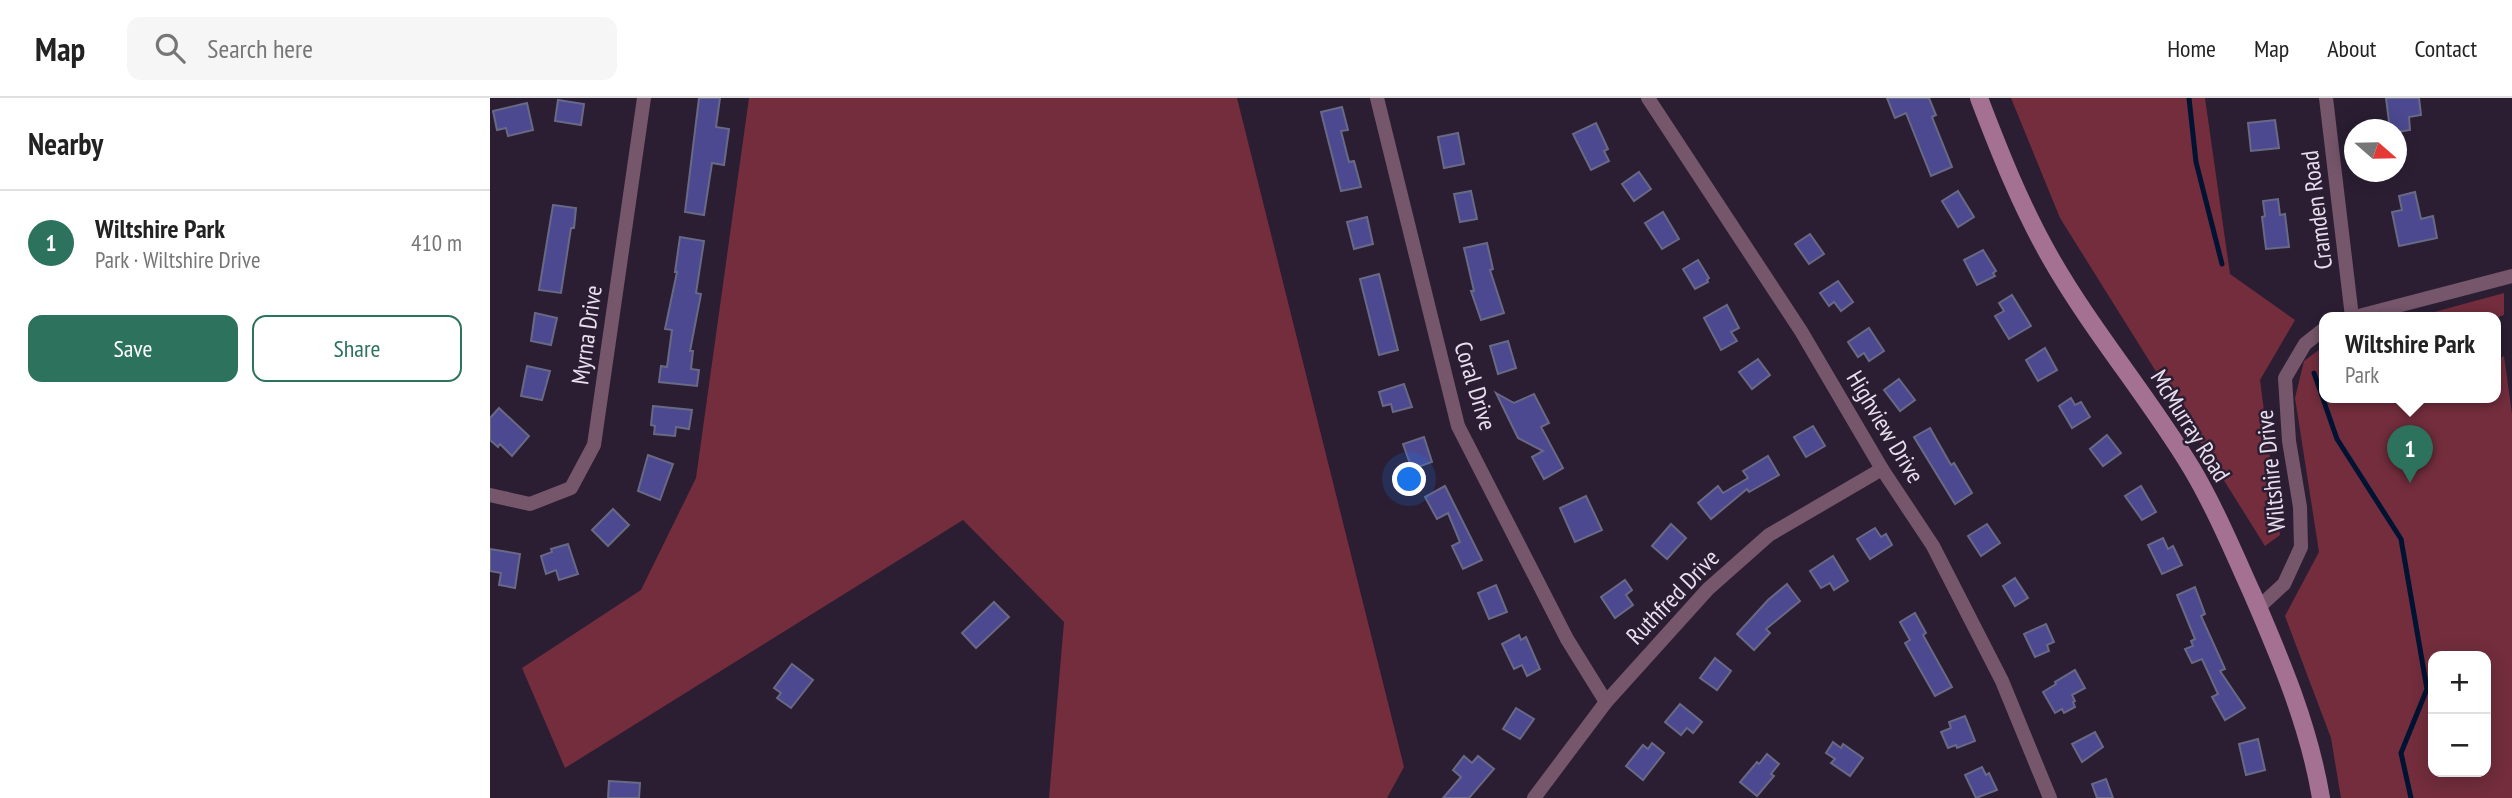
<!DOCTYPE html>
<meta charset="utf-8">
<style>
:root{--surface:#fff;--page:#f6f6f6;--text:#222;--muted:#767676;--line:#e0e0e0;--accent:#2c725d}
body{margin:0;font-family:"PT Sans Narrow",sans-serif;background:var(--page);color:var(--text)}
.controls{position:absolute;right:21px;bottom:21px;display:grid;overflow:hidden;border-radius:14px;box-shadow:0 4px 18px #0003}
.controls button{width:63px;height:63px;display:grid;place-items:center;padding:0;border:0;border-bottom:2px solid var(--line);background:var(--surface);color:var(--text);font:35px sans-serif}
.compass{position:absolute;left:1854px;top:21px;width:63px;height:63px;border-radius:50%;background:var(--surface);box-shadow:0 4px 18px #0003;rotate:110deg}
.you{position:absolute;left:920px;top:382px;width:24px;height:24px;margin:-18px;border:5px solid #fff;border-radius:50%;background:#1a73e8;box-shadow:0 0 0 10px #1a73e833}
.badge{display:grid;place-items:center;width:46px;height:46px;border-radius:50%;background:var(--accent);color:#fff;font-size:23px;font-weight:700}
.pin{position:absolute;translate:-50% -58px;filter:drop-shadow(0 2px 4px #0008)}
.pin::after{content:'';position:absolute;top:37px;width:24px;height:21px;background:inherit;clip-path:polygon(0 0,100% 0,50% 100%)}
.popup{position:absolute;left:1829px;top:214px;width:182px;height:91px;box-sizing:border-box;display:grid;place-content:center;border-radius:14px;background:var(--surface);filter:drop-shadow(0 2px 5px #0005);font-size:23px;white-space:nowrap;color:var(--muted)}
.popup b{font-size:26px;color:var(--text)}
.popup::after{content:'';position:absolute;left:50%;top:100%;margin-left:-14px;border:14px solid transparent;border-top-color:var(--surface)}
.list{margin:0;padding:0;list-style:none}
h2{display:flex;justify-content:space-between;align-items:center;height:91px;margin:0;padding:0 28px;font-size:30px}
h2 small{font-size:23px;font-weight:400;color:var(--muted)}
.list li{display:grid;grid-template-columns:46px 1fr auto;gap:21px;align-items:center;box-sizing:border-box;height:105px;padding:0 28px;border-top:2px solid var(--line)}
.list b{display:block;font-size:26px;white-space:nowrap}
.list p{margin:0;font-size:23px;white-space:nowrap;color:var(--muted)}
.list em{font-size:23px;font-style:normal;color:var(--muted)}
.actions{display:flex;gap:14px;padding:21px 28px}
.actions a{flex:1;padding:16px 0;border:2px solid var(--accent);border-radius:14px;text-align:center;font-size:24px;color:var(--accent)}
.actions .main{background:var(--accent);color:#fff}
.icon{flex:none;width:38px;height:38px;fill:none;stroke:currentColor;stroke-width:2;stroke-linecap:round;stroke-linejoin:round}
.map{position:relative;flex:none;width:2022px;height:700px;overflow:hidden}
header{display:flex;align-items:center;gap:42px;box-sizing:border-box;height:98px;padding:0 35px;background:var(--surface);border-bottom:2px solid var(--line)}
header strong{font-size:33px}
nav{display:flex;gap:38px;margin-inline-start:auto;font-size:24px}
.search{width:490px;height:63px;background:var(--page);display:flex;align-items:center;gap:18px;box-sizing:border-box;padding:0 24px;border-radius:14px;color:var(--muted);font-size:26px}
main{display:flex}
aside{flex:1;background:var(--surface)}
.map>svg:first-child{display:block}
.green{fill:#732d3d;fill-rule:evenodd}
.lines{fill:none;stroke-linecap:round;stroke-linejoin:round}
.stream{stroke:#001332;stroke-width:5}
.building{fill:#4c4991;stroke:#686984;stroke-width:2}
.minor{stroke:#76566b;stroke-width:14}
.secondary{stroke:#a47193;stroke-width:18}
.labels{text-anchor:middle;stroke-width:5;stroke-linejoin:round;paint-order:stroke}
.street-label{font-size:24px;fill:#e7dfed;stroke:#2b1e33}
</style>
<header>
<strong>Map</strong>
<div class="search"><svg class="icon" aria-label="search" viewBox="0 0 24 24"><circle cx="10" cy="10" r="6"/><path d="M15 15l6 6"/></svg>Search here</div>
<nav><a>Home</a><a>Map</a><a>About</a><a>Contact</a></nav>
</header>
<main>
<aside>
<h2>Nearby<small></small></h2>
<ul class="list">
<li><span class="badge">1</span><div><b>Wiltshire Park</b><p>Park · Wiltshire Drive</p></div><em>410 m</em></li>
</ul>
<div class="actions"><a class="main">Save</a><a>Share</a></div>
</aside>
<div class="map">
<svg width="2022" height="700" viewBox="0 0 2022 700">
<rect width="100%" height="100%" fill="#2b1e33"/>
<g class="green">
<polygon points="259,0 747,0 914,669 897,700 559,700 574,524 473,422 75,670 32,570 151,492 206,380"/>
<polygon points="1521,0 1715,0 1740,176 1805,222 1770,282 1790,437 1775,448 1570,120"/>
<polygon points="2014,195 2014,217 2006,220 1926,219"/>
<path d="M1834,248V299H2006V262L2014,258L2022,316V700H1851L1841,640L1795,518L1829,454L1805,300L1814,263ZM1943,558H1996V674H1943Z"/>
</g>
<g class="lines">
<g class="stream">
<polyline points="1699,0 1706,64 1732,166"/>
<polyline points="1824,275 1847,341 1911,441 1937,591 1911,655 1921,700"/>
</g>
</g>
<g class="building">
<polygon points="209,0 230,0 226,29 239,31 234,67 222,65 214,117 195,114"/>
<polygon points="1397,0 1439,0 1446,17 1442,19 1462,69 1441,78 1416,15 1405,20"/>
<polygon points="1896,0 1929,0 1931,17 1919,19 1920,32 1907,34 1907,32 1900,32"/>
<polygon points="68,2 94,6 91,27 65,23"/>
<polygon points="37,5 43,32 18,38 16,30 7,32 3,13"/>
<polygon points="852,9 858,32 851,33 859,64 864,63 871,89 851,93 831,14"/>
<polygon points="1785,22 1789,50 1761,53 1758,25"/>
<polygon points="1106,25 1118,51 1114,53 1119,63 1101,72 1083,36"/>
<polygon points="968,35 974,66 954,70 948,39"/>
<polygon points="1149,74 1161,91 1144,103 1132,86"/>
<polygon points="981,93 987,121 970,124 964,96"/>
<polygon points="1468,93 1484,119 1468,129 1452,103"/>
<polygon points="1925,94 1931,121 1943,118 1947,140 1909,148 1902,114 1912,112 1909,98"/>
<polygon points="1788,101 1790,117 1795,116 1799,149 1776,151 1772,119 1775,118 1773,103"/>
<polygon points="63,107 86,110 84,130 81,130 71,195 49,192"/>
<polygon points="1173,114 1189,141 1172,151 1155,125"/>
<polygon points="877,119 883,146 864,151 857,124"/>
<polygon points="1320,136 1334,156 1319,166 1305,146"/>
<polygon points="190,139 214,143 206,195 211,196 200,253 203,253 201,271 209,272 207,288 169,284 171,268 177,269 182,232 175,231 187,174 185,174"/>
<polygon points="997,145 1003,171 1000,172 1014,215 991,222 981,193 984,193 974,150"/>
<polygon points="1493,152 1506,173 1503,175 1505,178 1487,187 1474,162"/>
<polygon points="1208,162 1219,180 1217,182 1218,184 1205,191 1193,171"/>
<polygon points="889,176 908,252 889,257 870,181"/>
<polygon points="1348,183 1363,204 1351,213 1344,204 1339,208 1330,195"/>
<polygon points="1522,197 1541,228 1519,241 1505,218 1514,213 1509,205"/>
<polygon points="1237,207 1249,230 1241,234 1247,243 1231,252 1214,220"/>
<polygon points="45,215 67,220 61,247 41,243"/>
<polygon points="1379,230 1394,253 1379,263 1374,255 1368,259 1358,244"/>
<polygon points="1018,243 1026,270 1008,276 1000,248"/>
<polygon points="1555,250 1567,272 1548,283 1536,262"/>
<polygon points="1268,261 1280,277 1262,291 1249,274"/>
<polygon points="37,268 60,273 52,302 31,298"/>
<polygon points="1409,281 1425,302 1410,313 1394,292"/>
<polygon points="914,286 922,309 903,314 901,306 893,308 889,294"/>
<polygon points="1006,295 1024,305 1044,296 1059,325 1051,329 1073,370 1054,381 1042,359 1053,353 1028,340"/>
<polygon points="1581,300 1585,307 1591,304 1600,319 1582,330 1569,308"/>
<polygon points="163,308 202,312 199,331 186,329 185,338 164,336 165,328 161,327"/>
<polygon points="9,310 39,338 22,358 10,346 8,349 0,342 0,320"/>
<polygon points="1323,328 1335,348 1316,359 1304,339"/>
<polygon points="1440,330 1461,367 1464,365 1482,395 1465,406 1424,339"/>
<polygon points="1617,337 1631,355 1613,368 1600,351"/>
<polygon points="934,339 942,364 922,371 913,346"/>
<polygon points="158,357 183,366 170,402 148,393"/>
<polygon points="1278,358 1289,377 1259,394 1257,391 1221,421 1208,405 1228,388 1233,395 1258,380 1253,373"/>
<polygon points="955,388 992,462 973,471 962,448 970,444 958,415 947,421 935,399"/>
<polygon points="1651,388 1666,414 1652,422 1635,398"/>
<polygon points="1096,398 1112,432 1085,444 1070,410"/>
<polygon points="123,411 139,427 118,448 102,432"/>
<polygon points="1181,426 1196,440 1177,461 1162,448"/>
<polygon points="1497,426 1510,445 1491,458 1478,438"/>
<polygon points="1385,430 1391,439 1396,436 1402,447 1380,461 1367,441"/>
<polygon points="1673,440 1678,451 1683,448 1692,467 1672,476 1658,447"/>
<polygon points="78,446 88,476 69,482 66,472 56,476 51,458 62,454 61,451"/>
<polygon points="0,451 30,456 25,490 9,487 11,475 0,473"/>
<polygon points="1343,458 1358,483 1344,492 1340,485 1331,490 1320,473"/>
<polygon points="1525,480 1538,500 1525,508 1513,488"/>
<polygon points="1135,482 1142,492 1136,497 1143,507 1125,520 1111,499"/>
<polygon points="1297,486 1310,503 1276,531 1280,535 1264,552 1247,536 1278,502"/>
<polygon points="1006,487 1017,514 999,521 988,495"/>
<polygon points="1705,489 1715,516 1711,518 1735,571 1730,573 1755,610 1735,622 1722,599 1728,596 1712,561 1702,565 1695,551 1703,548 1701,543 1705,541 1687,497"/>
<polygon points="504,504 519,519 486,550 472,535"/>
<polygon points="1425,515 1436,535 1433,537 1462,589 1445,598 1415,545 1420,542 1410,524"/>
<polygon points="1556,526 1564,544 1557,547 1559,553 1545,559 1534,536"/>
<polygon points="1029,537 1031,542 1036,539 1050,571 1037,578 1032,567 1024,571 1012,546"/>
<polygon points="1225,560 1241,573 1227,592 1210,580"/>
<polygon points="302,566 323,582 301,610 287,600 291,595 284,590"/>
<polygon points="1585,572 1595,590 1582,597 1585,603 1583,604 1585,609 1574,615 1572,611 1565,615 1553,594 1566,586 1565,584"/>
<polygon points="1190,606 1212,624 1203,635 1197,630 1191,637 1175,624"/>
<polygon points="1026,610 1044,621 1030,641 1013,631"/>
<polygon points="1475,618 1485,643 1467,650 1466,647 1458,650 1451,634 1461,630 1459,624"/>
<polygon points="1605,634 1613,649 1592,664 1582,646"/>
<polygon points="1768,641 1775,672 1756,677 1749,646"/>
<polygon points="1343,644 1351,650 1353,646 1373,660 1360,678 1341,665 1345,661 1336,655"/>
<polygon points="1162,645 1174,655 1153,682 1136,668 1153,647 1158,651"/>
<polygon points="1277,656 1289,666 1281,676 1284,678 1267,698 1250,684 1267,664 1269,666"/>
<polygon points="974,658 982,665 988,658 1004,671 979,700 953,700 971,679 963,672"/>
<polygon points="1492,669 1496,677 1499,675 1507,692 1486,700 1475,677"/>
<polygon points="1616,681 1623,700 1607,700 1602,686"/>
<polygon points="119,683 150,685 149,700 118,700"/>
</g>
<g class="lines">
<g class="minor">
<polyline points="887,0 968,328 1077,541 1116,604"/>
<polyline points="1158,0 1311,233 1392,371 1443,448 1512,583 1560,700"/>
<polyline points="1836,0 1862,219"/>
<polyline points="1865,219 2022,178"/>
<polyline points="0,397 40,406 81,390 104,347 154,0"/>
<polyline points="1768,510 1794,486 1811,449 1810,409 1799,343 1795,280 1815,246 1834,231"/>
<polyline points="1044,700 1116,604 1218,491 1279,437 1392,371"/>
</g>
<path class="secondary" d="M1489,0C1510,55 1531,108 1560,159C1602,233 1658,298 1702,371C1725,410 1743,453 1762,495C1791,562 1819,628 1831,700"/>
</g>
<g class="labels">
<g class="street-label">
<text transform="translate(1827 112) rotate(-97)" y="8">Cramden Road</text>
<text transform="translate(97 237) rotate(-82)" y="8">Myrna Drive</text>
<text transform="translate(985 288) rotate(73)" y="8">Coral Drive</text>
<text transform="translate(1700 328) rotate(58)" y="8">McMurray Road</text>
<text transform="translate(1395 329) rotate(59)" y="8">Highview Drive</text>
<text transform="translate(1781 373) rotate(-96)" y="8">Wiltshire Drive</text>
<text transform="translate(1183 499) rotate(-46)" y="8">Ruthfred Drive</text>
</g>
</g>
</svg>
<div class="controls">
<button>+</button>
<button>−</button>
</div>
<svg class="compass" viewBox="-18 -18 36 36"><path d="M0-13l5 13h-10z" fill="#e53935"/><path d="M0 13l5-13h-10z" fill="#767676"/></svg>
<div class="you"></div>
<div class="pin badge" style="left:1920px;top:385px">1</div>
<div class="popup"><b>Wiltshire Park</b>Park</div>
</div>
</main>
